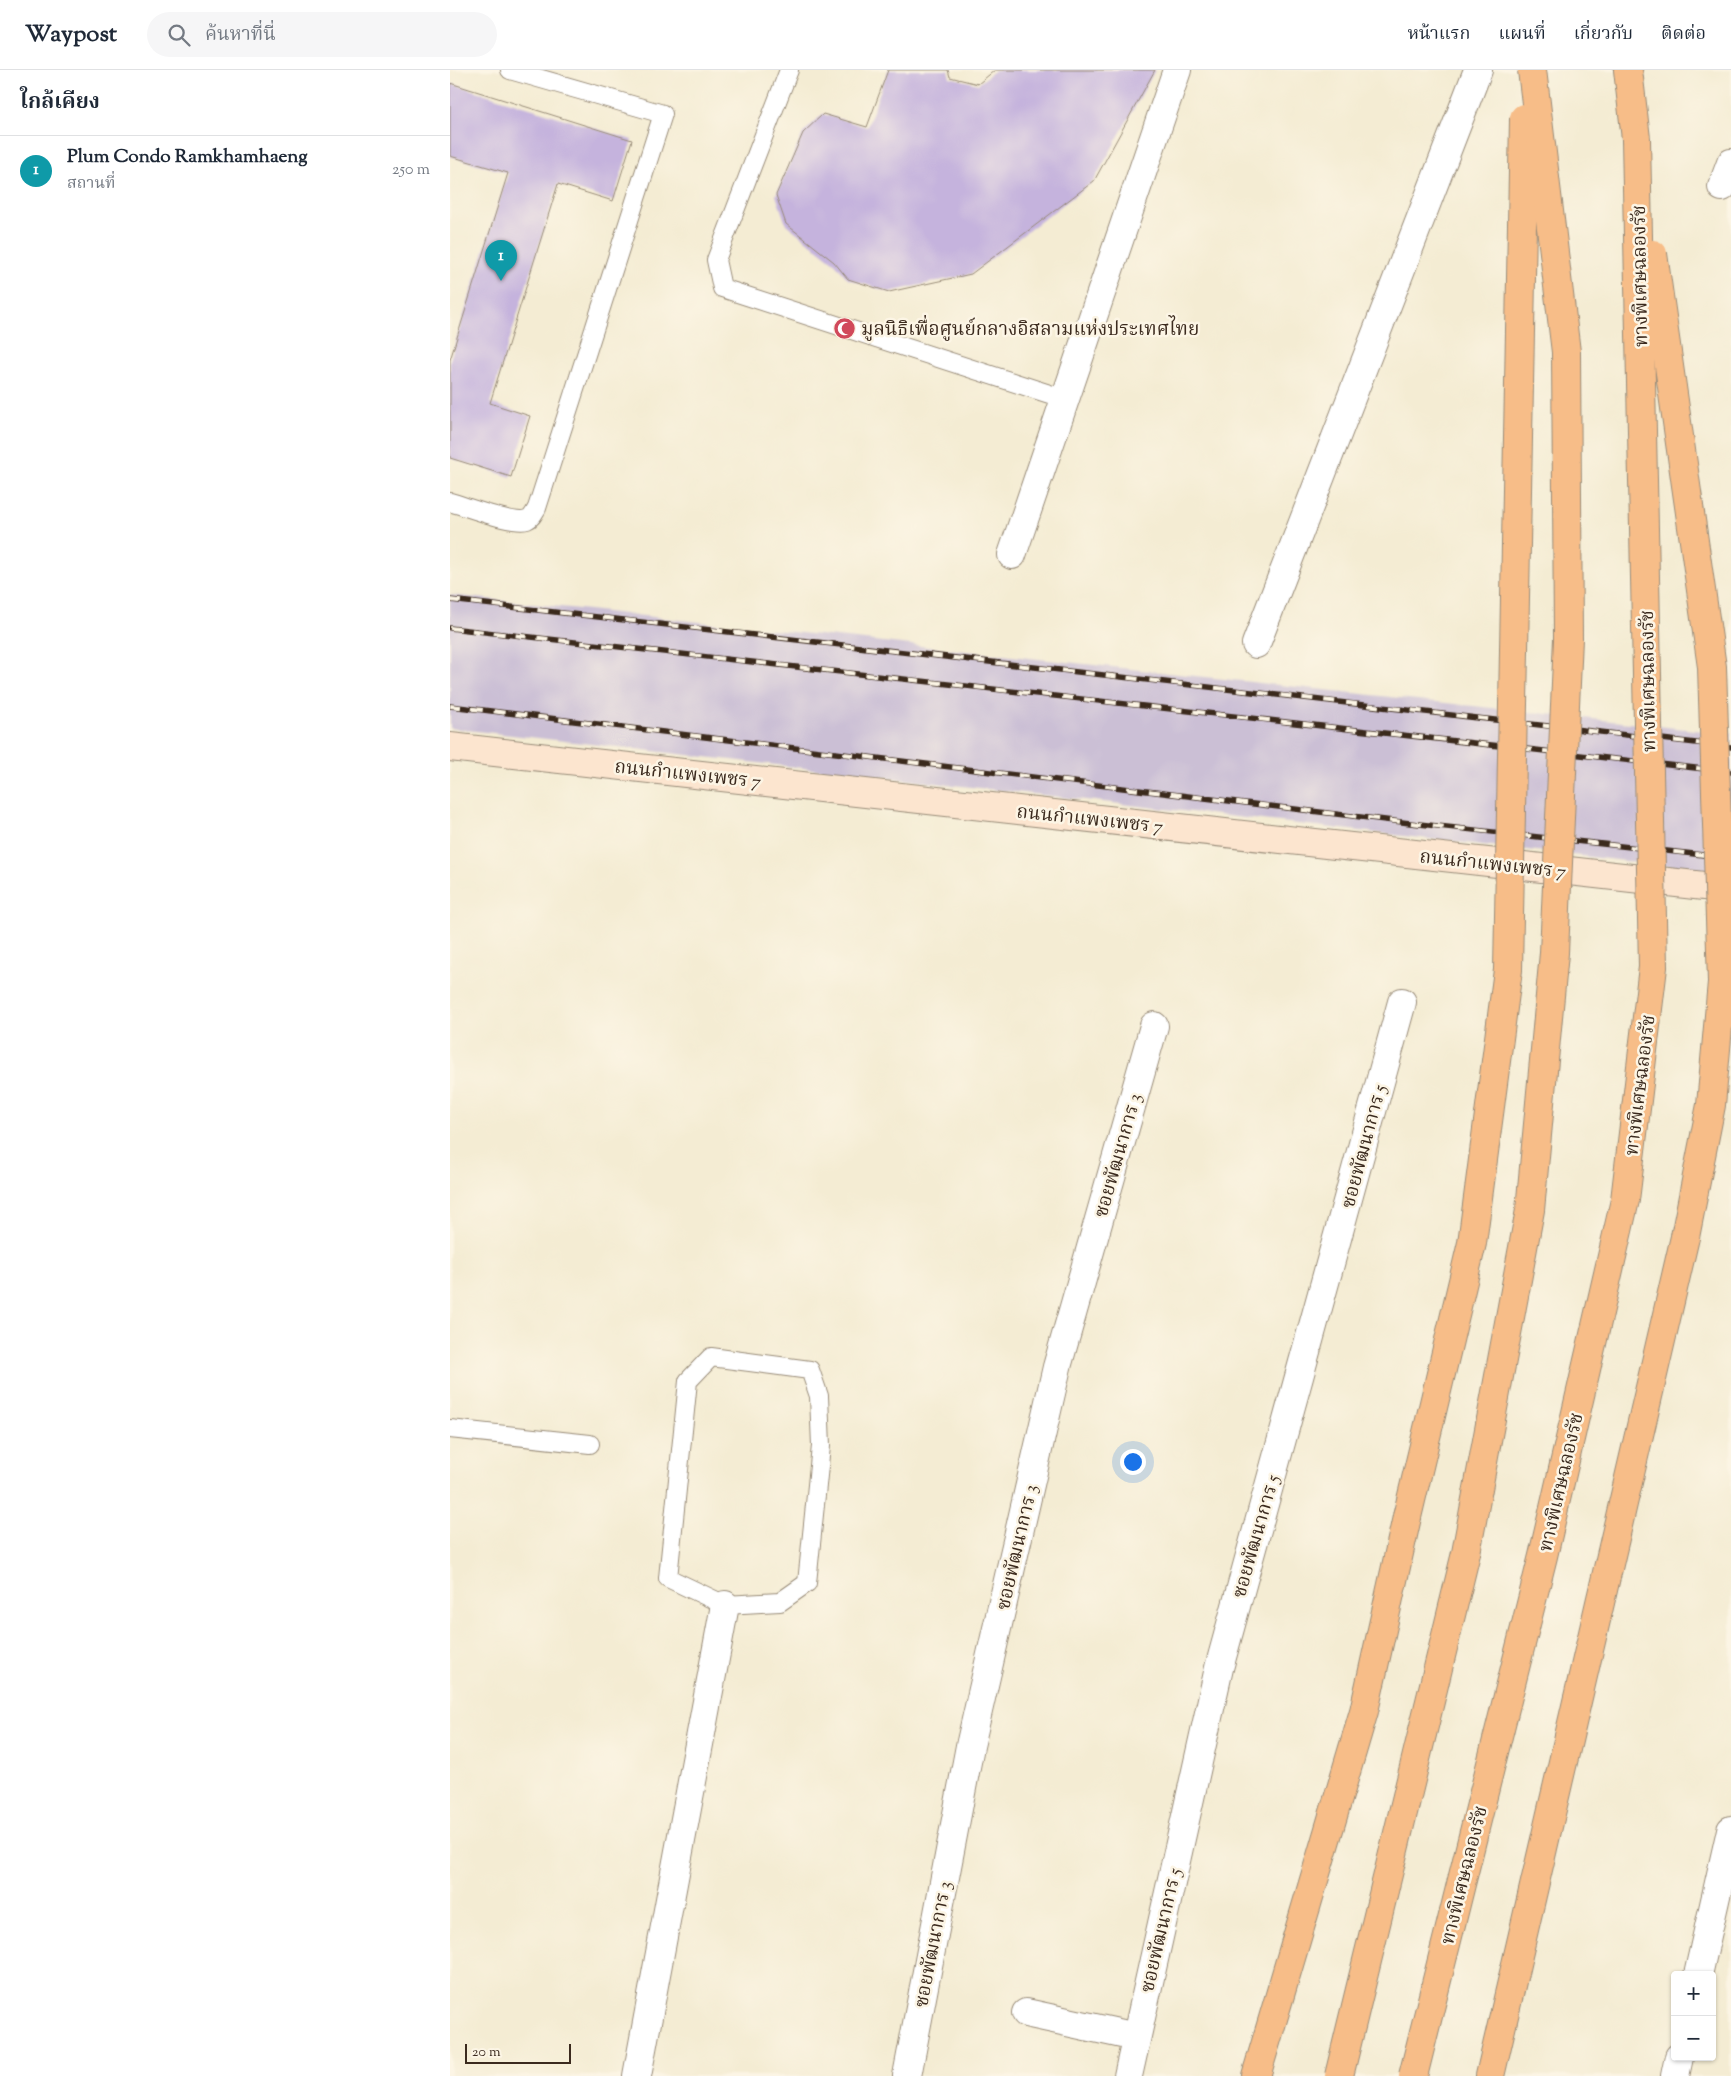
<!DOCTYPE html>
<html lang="th">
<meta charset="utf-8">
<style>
:root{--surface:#fff;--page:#f6f6f7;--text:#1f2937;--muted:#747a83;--line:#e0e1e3;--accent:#d1495b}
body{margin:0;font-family:"Sorts Mill Goudy","Noto Serif Thai",serif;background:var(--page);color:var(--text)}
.controls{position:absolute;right:15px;bottom:15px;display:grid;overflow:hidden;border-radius:5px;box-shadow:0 1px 4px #0004}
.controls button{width:45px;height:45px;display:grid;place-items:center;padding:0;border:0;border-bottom:1px solid var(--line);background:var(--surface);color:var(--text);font:25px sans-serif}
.scale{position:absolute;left:15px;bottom:12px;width:106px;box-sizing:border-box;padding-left:5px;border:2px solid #3b2a1e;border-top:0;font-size:14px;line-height:18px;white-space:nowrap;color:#3b2a1e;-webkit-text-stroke:4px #fcf5e5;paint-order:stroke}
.you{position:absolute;left:682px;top:1391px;width:18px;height:18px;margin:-12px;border:4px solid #fff;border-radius:50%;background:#1a73e8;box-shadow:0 0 0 8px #1a73e833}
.badge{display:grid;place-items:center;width:32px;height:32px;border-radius:50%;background:var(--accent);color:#fff;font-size:16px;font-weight:700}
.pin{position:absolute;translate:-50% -41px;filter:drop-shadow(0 1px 2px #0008)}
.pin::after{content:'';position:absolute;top:26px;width:18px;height:15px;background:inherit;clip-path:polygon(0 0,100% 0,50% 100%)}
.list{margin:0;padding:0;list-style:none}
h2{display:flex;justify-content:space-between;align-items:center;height:65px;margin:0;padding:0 20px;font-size:21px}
h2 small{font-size:16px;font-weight:400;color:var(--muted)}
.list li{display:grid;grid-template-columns:32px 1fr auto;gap:15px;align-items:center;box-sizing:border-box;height:70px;padding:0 20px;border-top:1px solid var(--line)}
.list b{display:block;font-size:19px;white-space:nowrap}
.list p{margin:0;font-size:16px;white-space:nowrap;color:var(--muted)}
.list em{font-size:16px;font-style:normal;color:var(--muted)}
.icon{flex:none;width:28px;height:28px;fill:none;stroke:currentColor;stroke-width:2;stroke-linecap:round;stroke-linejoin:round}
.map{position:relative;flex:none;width:1281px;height:2006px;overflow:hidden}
header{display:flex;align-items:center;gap:30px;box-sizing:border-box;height:70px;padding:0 25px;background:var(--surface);border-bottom:1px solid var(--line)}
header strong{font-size:24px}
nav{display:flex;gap:28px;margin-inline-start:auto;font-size:18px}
.search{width:350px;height:45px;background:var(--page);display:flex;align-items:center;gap:12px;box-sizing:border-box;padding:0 18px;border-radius:28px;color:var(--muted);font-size:19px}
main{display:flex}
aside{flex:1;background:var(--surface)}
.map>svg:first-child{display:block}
.industrial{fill:#cbbfd5}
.building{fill:#c5b3dd}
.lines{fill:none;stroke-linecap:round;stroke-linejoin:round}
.lane-casing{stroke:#988b78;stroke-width:20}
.street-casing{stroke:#988b78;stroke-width:30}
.secondary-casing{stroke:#988b78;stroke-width:30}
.highway-casing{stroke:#988b78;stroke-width:30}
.lane{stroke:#fff;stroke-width:18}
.street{stroke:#fff;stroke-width:28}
.secondary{stroke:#fce5cf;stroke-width:28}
.highway{stroke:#f7bd88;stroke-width:28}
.rail-casing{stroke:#3b2a1e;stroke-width:5.5}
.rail{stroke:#fcf5e5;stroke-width:4;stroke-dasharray:11;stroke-linecap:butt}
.highway-bridge-casing{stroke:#988b78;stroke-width:30;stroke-linecap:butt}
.highway-bridge{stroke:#f7bd88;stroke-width:28}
.labels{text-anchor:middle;stroke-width:5;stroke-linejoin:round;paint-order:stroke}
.street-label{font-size:19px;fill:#3b2a1e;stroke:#fcf5e5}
.poi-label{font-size:19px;fill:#3b2a1e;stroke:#fcf5e5;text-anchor:start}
</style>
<header>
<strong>Waypost</strong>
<div class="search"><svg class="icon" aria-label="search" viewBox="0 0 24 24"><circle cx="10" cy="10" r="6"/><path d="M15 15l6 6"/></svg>ค้นหาที่นี่</div>
<nav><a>หน้าแรก</a><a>แผนที่</a><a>เกี่ยวกับ</a><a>ติดต่อ</a></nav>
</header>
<main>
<aside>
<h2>ใกล้เคียง<small></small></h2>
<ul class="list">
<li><span class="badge" style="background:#0f9aa8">1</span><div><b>Plum Condo Ramkhamhaeng</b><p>สถานที่</p></div><em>250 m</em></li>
</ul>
</aside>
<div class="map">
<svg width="1281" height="2006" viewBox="0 0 1281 2006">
<rect width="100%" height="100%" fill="#fcf5e5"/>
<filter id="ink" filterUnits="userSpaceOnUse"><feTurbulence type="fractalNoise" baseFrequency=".02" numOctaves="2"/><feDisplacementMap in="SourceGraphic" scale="10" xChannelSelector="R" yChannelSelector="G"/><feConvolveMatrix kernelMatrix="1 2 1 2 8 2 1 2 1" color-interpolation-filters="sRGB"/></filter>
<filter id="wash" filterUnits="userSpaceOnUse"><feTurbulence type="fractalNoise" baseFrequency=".0096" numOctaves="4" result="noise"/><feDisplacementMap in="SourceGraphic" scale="20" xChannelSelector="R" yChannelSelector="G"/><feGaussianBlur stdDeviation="1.12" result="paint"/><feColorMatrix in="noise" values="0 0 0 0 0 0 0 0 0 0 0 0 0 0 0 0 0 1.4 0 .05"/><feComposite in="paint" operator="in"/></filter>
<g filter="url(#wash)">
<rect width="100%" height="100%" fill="#f4ecd3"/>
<polygon class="industrial" points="0,525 1281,664 1281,803 0,658"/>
<g id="blocks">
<g class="building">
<polygon points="438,0 498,0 500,7 528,14 545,0 705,0 644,111 521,204 439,222 398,209 384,192 336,154 326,125 353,63 373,44 417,57"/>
<polygon points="0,13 182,70 163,131 108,114 40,333 80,346 61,407 0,388 0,290 58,103 0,86"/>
</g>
</g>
</g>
<g filter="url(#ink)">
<use href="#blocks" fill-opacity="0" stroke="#988b78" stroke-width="1"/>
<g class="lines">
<defs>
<g id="lane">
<polyline points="339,0 266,190 272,218 615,329"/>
<path d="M0,432C15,436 64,455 77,450C82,448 84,443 87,438L213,44L60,0"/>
<polygon points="261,1287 360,1300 369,1326 371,1376 357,1513 330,1532 275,1535 218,1508 238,1311"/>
<polyline points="0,1359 140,1374"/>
</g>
<g id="street">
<polyline points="1272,117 1281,93"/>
<polyline points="562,485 727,0"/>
<polyline points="806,574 1028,0"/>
<polyline points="1248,1905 1281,1760"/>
<polyline points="576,1943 686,1967"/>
<polyline points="187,2006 275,1535"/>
<polyline points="457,2006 520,1676 607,1297 704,956"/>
<polyline points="678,2006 769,1598 952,932"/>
<polyline points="1225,2006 1229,1987"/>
</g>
<polyline id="secondary" points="0,677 1281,819"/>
<g id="highway">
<polyline points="1178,0 1186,69"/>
<polyline points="806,2006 914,1641 957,1447"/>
<polyline points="1040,2006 1235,1167"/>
</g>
</defs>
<use href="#lane" class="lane-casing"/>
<use href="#street" class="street-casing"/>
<use href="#secondary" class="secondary-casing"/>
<use href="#highway" class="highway-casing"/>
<use href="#lane" class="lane"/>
<use href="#street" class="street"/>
<use href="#secondary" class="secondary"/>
<use href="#highway" class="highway"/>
<defs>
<g id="rail">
<polyline points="0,530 1281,677"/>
<polyline points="0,558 1281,702"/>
<polyline points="0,636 960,753 1281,788"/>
</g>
</defs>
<use href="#rail" class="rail-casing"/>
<use href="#rail" class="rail"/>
<defs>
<g id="highway-bridge">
<polyline points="1203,184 1262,597 1272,912 1261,1035 1235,1167"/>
<polyline points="957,1447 1022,1173 1058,900 1074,48"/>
<polyline points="889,2006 1016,1483 1080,1140 1104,883 1118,568 1116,282 1082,0"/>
<polyline points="963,2006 1093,1486 1175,1130 1203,897 1186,69"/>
</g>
</defs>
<use href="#highway-bridge" class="highway-bridge-casing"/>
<use href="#highway-bridge" class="highway-bridge"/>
</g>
</g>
<defs>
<symbol id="mosque-disc" viewBox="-11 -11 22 22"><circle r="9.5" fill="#d1495b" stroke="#fcf5e5"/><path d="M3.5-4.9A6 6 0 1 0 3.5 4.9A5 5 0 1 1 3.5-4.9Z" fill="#fff"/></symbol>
</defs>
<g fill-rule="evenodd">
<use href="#mosque-disc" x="382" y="246" width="25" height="25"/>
</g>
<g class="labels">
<g class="street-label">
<text transform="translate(1189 206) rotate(-91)" y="7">ทางพิเศษฉลองรัช</text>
<text transform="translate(1197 611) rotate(-91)" y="7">ทางพิเศษฉลองรัช</text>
<text transform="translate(238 703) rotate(6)" y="7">ถนนกำแพงเพชร 7</text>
<text transform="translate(640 748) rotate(6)" y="7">ถนนกำแพงเพชร 7</text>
<text transform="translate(1043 793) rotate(6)" y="7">ถนนกำแพงเพชร 7</text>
<text transform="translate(1189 1015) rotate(-83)" y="7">ทางพิเศษฉลองรัช</text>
<text transform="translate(913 1076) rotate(-75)" y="7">ซอยพัฒนาการ 5</text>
<text transform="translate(667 1085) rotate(-74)" y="7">ซอยพัฒนาการ 3</text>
<text transform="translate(1110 1412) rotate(-77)" y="7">ทางพิเศษฉลองรัช</text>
<text transform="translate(805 1466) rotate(-74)" y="7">ซอยพัฒนาการ 5</text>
<text transform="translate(566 1477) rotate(-77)" y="7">ซอยพัฒนาการ 3</text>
<text transform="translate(1013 1805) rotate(-76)" y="7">ทางพิเศษฉลองรัช</text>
<text transform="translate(710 1860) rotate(-77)" y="7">ซอยพัฒนาการ 5</text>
<text transform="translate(482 1874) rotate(-79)" y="7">ซอยพัฒนาการ 3</text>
</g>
<g class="poi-label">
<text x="411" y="265">มูลนิธิเพื่อศูนย์กลางอิสลามแห่งประเทศไทย</text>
</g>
</g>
</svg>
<div class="controls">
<button>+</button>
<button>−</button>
</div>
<div class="scale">20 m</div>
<div class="you"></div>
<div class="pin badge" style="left:51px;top:211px;background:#0f9aa8">1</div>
</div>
</main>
